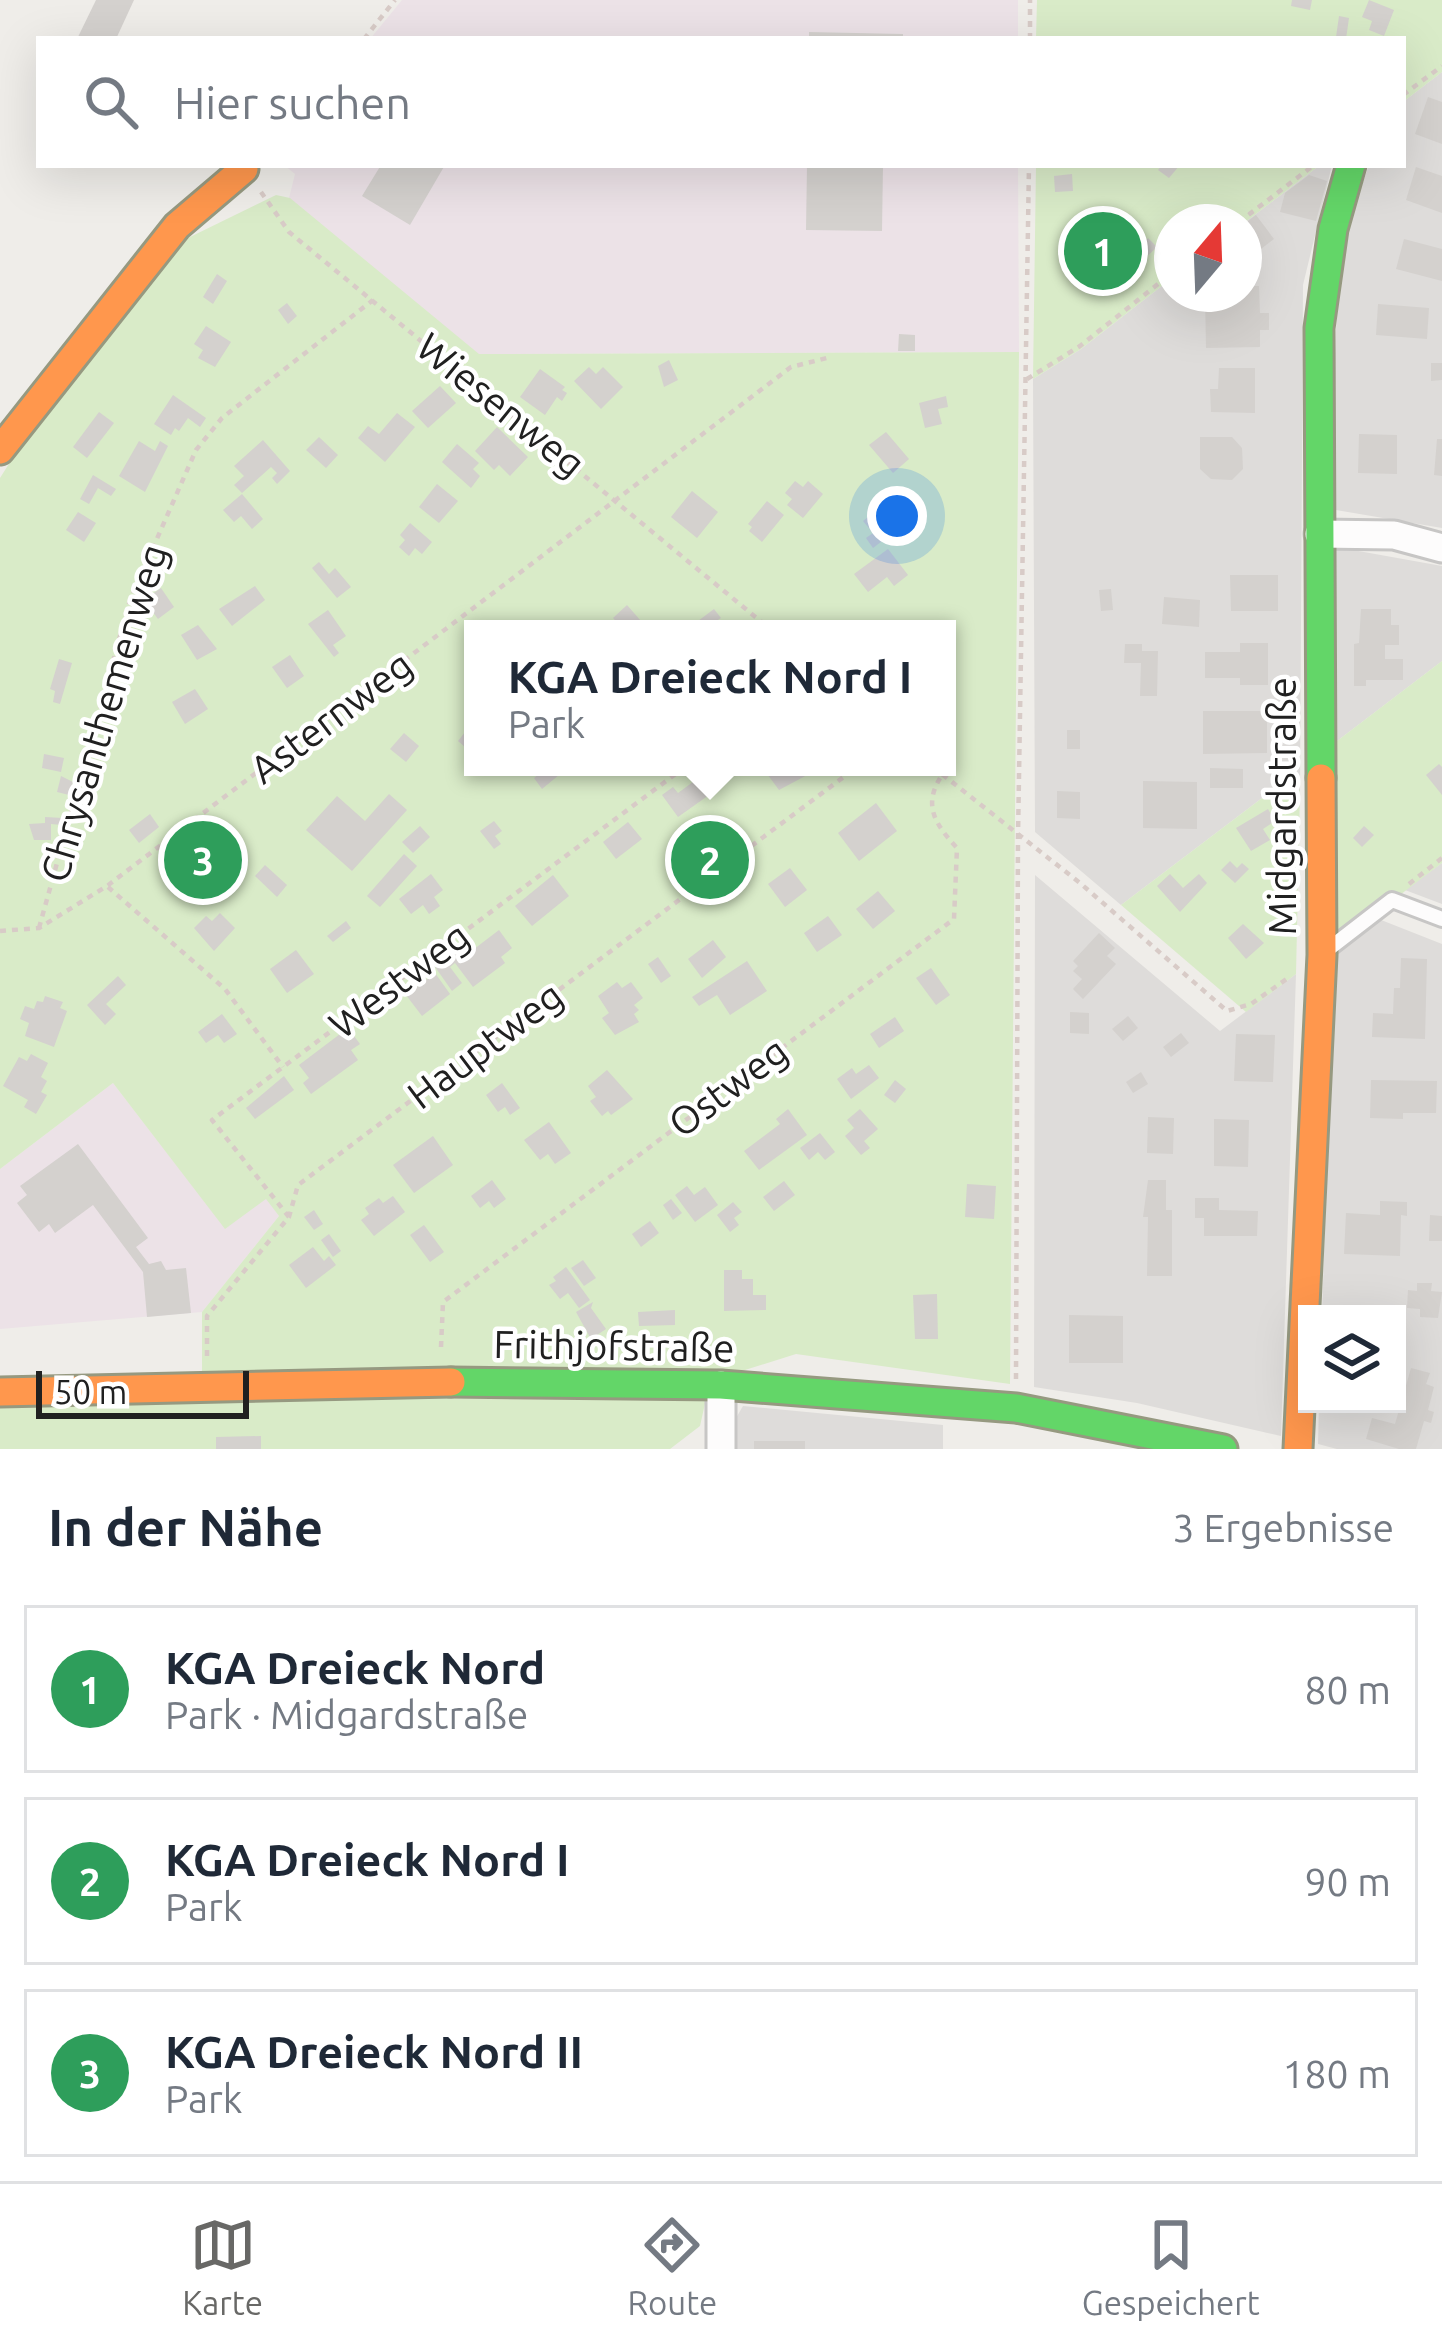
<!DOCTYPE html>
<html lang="de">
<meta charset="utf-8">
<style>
:root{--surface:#fff;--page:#f6f6f7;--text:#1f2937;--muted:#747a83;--line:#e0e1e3;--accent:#686866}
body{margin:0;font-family:Ubuntu,sans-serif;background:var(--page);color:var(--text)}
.controls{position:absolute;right:36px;bottom:36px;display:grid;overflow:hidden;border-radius:0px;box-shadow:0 12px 48px #0002}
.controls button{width:108px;height:108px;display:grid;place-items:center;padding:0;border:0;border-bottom:3px solid var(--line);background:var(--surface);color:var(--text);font:60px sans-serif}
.compass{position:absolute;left:1154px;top:204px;width:108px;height:108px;border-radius:50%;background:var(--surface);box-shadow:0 12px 48px #0002;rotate:19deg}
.scale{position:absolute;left:36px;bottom:30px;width:213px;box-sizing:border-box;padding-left:12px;border:6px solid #202020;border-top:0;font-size:33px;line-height:42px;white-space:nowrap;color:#202020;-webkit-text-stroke:9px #fff;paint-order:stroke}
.you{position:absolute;left:897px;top:516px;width:42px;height:42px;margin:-30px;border:9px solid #fff;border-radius:50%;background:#1a73e8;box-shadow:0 0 0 18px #1a73e833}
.badge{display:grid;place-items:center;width:78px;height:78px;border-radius:50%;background:var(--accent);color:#fff;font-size:39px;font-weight:700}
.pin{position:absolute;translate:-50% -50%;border:6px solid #fff;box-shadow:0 3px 12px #0006}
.popup{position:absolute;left:464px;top:620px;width:492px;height:156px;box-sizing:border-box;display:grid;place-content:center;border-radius:0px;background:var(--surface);filter:drop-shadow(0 3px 9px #0005);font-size:39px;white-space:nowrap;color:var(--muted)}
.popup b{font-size:45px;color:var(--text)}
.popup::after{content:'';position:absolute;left:50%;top:100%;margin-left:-24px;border:24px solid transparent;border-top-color:var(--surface)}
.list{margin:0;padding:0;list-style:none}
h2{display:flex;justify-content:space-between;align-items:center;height:156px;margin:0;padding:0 48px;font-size:51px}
h2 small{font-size:39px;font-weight:400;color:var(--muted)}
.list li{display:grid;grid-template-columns:78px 1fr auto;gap:36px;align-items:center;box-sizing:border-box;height:168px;margin:0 24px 24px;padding:0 24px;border:3px solid var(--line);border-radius:0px}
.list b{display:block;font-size:45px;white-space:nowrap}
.list p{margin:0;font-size:39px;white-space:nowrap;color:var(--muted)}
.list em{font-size:39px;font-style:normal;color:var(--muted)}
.icon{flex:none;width:66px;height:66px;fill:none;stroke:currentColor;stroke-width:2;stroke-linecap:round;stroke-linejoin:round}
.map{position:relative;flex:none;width:1442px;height:1449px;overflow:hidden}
.search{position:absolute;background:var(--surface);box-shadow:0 12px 48px #0002;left:36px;right:36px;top:36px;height:132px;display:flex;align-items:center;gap:30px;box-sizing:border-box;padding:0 42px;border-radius:0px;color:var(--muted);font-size:45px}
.sheet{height:732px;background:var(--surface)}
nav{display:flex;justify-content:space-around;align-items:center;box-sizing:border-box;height:168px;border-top:3px solid var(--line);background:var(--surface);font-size:33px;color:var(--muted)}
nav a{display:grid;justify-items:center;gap:6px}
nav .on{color:var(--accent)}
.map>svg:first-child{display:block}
.residential{fill:#dedcda}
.industrial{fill:#ece2e7}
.grass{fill:#d9ebc8;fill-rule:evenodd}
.building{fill:#d4d1ce}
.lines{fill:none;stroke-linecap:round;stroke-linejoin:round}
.lane-casing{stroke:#c7c6c5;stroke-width:20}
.street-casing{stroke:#c7c6c5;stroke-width:33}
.fast-casing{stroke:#969980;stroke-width:33}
.slow-casing{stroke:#969980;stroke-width:33}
.path{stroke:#d8cbc7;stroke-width:4.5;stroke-dasharray:6 6;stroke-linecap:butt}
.lane{stroke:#fdfcfc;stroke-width:14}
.street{stroke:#fdfcfc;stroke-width:27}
.fast{stroke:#63d668;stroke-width:27}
.slow{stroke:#ff974d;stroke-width:27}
.labels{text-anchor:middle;stroke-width:9;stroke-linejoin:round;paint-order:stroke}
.street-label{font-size:39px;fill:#202020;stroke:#fff}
</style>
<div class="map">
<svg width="1442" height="1449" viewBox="0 0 1442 1449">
<rect width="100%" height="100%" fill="#efede9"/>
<g class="residential">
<polygon points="1442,72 1442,528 1336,510 1335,355 1338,280 1354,208 1369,165 1403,165 1403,102"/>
<polygon points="1320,165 1332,165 1303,285 1300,790 1274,789 1121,905 1035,832 1033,379 1081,349 1172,278 1172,294 1244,294 1244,223"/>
<polygon points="1336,547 1442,566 1442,661 1337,741"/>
<polygon points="1442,863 1442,904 1405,890"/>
<polygon points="1035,875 1220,1031 1296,974 1281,1436 1137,1403 1034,1387"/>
<polygon points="1371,916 1442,944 1442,1449 1337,1449 1318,1444 1319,1404 1397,1404 1397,1314 1322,1314 1334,945"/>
<polygon points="743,1406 943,1425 943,1449 736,1449 736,1418"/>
</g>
<g class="industrial">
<polygon points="402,0 1018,0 1018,39 370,39"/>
<polygon points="284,165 1018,165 1019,352 478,354 289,198 295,174"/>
<polygon points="113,1083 225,1228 266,1198 279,1216 202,1312 0,1329 0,1169"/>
</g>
<g class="grass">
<polygon points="1037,0 1442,0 1442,72 1403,102 1403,39 1036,39"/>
<polygon points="1036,165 1320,165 1244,223 1172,222 1172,278 1081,349 1033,379"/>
<path d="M276,195L290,198L479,354L1019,352L1010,1384L796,1354L710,1381L700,1426L670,1449H0V1404L202,1394V1312L279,1216L266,1199L225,1229L113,1083L0,1169V478L24,440L188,238ZM473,629H947V767H473Z"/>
<polygon points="1442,661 1442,863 1334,945 1337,741"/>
<polygon points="1274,789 1300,790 1296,974 1246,1012 1121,905"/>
</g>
<g class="building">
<polygon points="96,0 134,0 116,39 77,39"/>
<polygon points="1292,0 1312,0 1310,10 1291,6"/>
<polygon points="1369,0 1394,10 1384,36 1369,30 1372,21 1362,17"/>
<polygon points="1339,16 1349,18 1346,39 1336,37"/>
<polygon points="809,32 903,34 903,39 809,39"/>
<polygon points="1428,97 1442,102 1442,144 1415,134"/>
<polygon points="381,165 445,165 410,225 362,196"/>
<polygon points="807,165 883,165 882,231 806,230"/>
<polygon points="1162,165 1180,165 1169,178 1158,170"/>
<polygon points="1416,167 1442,176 1442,213 1406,200"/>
<polygon points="1072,174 1073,191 1055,192 1054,176"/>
<polygon points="1309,175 1327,181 1316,221 1280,212 1285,193"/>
<polygon points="1256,215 1274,239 1244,262 1244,224"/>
<polygon points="1148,238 1157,247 1137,266 1128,258"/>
<polygon points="1404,239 1442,249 1442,281 1396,269"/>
<polygon points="1094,244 1104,254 1095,263 1084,249"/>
<polygon points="217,274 227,281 213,304 203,297"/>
<polygon points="1244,286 1259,286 1260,313 1269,313 1269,330 1260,330 1260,347 1206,348 1205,294 1244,294"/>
<polygon points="287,303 297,316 288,324 278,310"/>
<polygon points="1378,304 1429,308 1427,339 1376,335"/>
<polygon points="206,326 231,342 215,367 198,358 203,350 194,344"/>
<polygon points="899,334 915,335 915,351 898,351"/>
<polygon points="669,360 678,380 664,387 658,366"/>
<polygon points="1431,363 1442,363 1442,380 1431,381"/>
<polygon points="589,367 596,374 603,367 623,387 601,409 574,381"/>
<polygon points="1219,368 1255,368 1255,413 1211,412 1210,389 1218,389"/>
<polygon points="540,369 565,387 562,390 567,393 562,401 557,397 545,415 520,397"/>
<polygon points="440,386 456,403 428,428 412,411"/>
<polygon points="173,395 206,418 200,427 188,418 179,431 175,428 171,435 154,424"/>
<polygon points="946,396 948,407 938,409 942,424 925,428 919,403"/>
<polygon points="99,412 114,423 87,458 73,447"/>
<polygon points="397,413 415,427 385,462 358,438 368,426 379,434"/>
<polygon points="497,427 528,457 510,476 499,465 494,470 475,451"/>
<polygon points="886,432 909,459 893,473 869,445"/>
<polygon points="1359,434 1397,435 1397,474 1358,473"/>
<polygon points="319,437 338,455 326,468 306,450"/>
<polygon points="1200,437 1232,437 1242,448 1243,469 1232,480 1211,479 1200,469"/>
<polygon points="1437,439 1442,439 1442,476 1434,475"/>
<polygon points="263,440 290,471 277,484 272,478 277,473 271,467 242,493 234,485 244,476 234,466"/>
<polygon points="139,441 155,451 160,441 168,446 145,492 119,476"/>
<polygon points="457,444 479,463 473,469 480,476 471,488 442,462"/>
<polygon points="93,475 116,489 111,496 98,488 89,504 80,499"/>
<polygon points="795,481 803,487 808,481 823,494 803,518 787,505 792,499 785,493"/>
<polygon points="437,484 458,501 439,523 419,507"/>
<polygon points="692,491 718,512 697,538 671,517"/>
<polygon points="242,494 263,519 252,529 241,516 234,522 223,510"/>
<polygon points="904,498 916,515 873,548 866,538 873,533 863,521 891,500 895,505"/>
<polygon points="767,501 784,515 762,542 749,531 752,527 748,524"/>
<polygon points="78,512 96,523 84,542 66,530"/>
<polygon points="410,523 432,542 422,554 415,548 409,556 399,547 405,540 400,535"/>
<polygon points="888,549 908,575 894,586 887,577 868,592 854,574"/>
<polygon points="319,562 329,574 335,568 351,587 337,598 312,568"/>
<polygon points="1230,575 1278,575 1278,611 1231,611"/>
<polygon points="255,586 265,600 232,626 219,609"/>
<polygon points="161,588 174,607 158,619 144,600"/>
<polygon points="1111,589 1113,610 1101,611 1099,590"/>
<polygon points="1164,597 1200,600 1199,627 1162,624"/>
<polygon points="627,605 641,621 631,629 623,629 613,618"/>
<polygon points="714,609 721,618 704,629 698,621"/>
<polygon points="1361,609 1391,609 1391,625 1399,625 1399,645 1385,645 1385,659 1403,659 1403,680 1366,680 1366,686 1354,686 1354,644 1359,643"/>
<polygon points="328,610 346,636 333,645 339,653 334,657 308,624"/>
<polygon points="198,625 217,649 197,660 181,635"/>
<polygon points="1240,643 1268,643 1268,685 1240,685 1240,678 1205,678 1205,652 1240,652"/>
<polygon points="1125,644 1142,644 1142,651 1158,651 1157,696 1140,696 1141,663 1124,663"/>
<polygon points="290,655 304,676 287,688 272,667"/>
<polygon points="59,659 72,663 60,704 53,702 55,691 50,689"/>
<polygon points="195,689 208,709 185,724 172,702"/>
<polygon points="1203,711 1267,711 1267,753 1203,754"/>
<polygon points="469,727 473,731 473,754 458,741"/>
<rect x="1067" y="730" width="13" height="19"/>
<polygon points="404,733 419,746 406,762 390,749"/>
<polygon points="44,754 64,758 61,772 42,768"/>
<polygon points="1439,764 1442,767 1442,795 1426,775"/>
<polygon points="540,767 553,767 559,775 542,789 534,778 543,771"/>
<polygon points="762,767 804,767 809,774 779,790"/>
<polygon points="1210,768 1243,769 1243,788 1210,788"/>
<polygon points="61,776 73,782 69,795 57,792"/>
<polygon points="697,779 709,795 678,817 662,795 673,787 678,793"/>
<polygon points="1143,781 1197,782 1197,829 1143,828"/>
<polygon points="1057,791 1080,792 1080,819 1057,818"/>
<polygon points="389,794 407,810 352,871 306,830 337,796 365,821"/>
<polygon points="876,803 897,831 859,861 838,833"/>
<polygon points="1268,809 1275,821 1263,829 1270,840 1251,851 1236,828"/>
<polygon points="150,814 159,827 139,843 129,830"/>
<polygon points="45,817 63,818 62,825 51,824 51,840 34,840 29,824 45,823"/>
<polygon points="494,821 502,831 495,836 501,844 494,849 480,831"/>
<polygon points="628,822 642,839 616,859 603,842"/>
<polygon points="420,826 430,837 413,853 402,842"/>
<polygon points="1364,826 1374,835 1362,847 1353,838"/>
<polygon points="404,854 417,866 380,907 367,896"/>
<polygon points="1230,861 1237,868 1242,863 1249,869 1235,883 1221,870"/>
<polygon points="265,865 287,885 277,897 255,876"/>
<polygon points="790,868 807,890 785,907 768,884"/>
<polygon points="431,874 443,890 434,897 440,906 429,914 423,905 411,914 399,899"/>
<polygon points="1170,874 1183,888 1199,874 1207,883 1180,912 1157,886"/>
<polygon points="553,875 569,896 532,926 515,906"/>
<polygon points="878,891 895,911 873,929 856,909"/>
<polygon points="220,913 235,928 214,951 194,928 206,916 212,921"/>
<polygon points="828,916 842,935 817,952 804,933"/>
<polygon points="346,921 351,928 333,942 327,936"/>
<polygon points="1243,924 1264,943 1246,959 1228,938"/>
<polygon points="499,930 512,948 501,957 505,963 473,987 455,963 450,967 462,983 452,991 433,964 453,949 461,959"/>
<polygon points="1099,933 1115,948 1107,956 1116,964 1083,999 1073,989 1082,979 1073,971 1078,966 1073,961"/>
<polygon points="713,940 726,957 702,978 688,959"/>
<polygon points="296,950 314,974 287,993 270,969"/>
<polygon points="658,957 671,976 661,983 648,964"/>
<polygon points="1401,958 1427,959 1425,1039 1372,1037 1373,1013 1393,1014 1394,988 1400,988"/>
<polygon points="747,961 767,991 730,1015 717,995 699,1006 692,997"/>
<polygon points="931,968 950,995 936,1005 916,978"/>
<polygon points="435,973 450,994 422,1016 406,995"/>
<polygon points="118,976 126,985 106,1004 116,1014 105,1025 87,1005"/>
<polygon points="617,982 622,988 631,982 643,998 634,1005 639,1010 634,1014 639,1022 615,1035 602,1018 609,1013 598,996"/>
<polygon points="45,996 63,1002 60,1008 67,1011 54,1047 25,1036 29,1023 20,1019 25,1006 34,1009 37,1001 43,1002"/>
<polygon points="1070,1012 1089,1013 1089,1034 1070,1033"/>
<polygon points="222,1014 237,1034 224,1043 218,1035 206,1043 198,1032"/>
<polygon points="1128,1016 1138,1028 1123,1041 1112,1029"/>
<polygon points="895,1017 904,1031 879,1048 870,1034"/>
<polygon points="348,1028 360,1044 351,1050 358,1060 311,1094 303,1083 309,1078 299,1065"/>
<polygon points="1181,1033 1189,1043 1171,1057 1163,1047"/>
<polygon points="1236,1034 1275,1035 1273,1082 1234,1081"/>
<polygon points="31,1054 48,1063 41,1077 47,1081 41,1092 47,1095 36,1114 24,1107 28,1100 3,1086 19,1057 27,1061"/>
<polygon points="869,1065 879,1078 851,1099 837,1079 852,1068 856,1074"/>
<polygon points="607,1070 633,1099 611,1115 608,1111 602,1116 590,1101 596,1097 588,1086"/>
<polygon points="1141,1072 1148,1084 1133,1093 1126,1082"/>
<polygon points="284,1076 294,1090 255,1119 246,1108"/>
<polygon points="895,1080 906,1089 895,1103 884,1095"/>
<polygon points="1371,1080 1437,1081 1436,1113 1403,1113 1403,1119 1370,1118"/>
<polygon points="502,1083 520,1108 510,1115 505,1107 498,1112 486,1095"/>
<polygon points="788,1109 807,1135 759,1170 744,1151 780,1124 776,1119"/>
<polygon points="860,1109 878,1129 864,1141 870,1148 861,1155 845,1136 854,1128 847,1120"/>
<polygon points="1148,1117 1174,1118 1173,1154 1147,1153"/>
<polygon points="1214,1119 1249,1120 1248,1167 1214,1166"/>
<polygon points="549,1122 571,1153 555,1164 548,1154 540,1160 524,1140"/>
<polygon points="820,1133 835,1152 825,1160 818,1152 809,1160 800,1148"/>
<polygon points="433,1136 453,1165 414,1193 393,1165"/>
<polygon points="78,1144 148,1238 136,1247 149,1264 161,1261 166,1270 186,1268 191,1313 147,1317 143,1272 93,1205 55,1233 49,1224 39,1232 17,1203 27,1195 20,1186"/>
<polygon points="492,1180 506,1199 494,1208 489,1201 480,1208 471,1196"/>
<polygon points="1148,1180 1166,1180 1166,1210 1172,1210 1172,1276 1147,1276 1148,1217 1143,1217"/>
<polygon points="784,1181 795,1195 774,1211 763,1197"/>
<polygon points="967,1184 996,1186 994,1219 965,1217"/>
<polygon points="687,1186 694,1195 705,1187 718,1205 695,1222 675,1195"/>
<polygon points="393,1196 405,1212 374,1236 361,1220 369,1214 365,1208 379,1198 383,1203"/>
<polygon points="1195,1198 1219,1198 1219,1210 1258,1211 1257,1236 1204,1236 1204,1218 1195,1218"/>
<polygon points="671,1199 682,1213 673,1220 663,1205"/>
<polygon points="1380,1201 1407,1202 1407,1216 1401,1215 1400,1256 1344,1254 1346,1213 1380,1215"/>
<polygon points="733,1202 742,1212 734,1218 739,1225 730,1232 717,1215"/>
<polygon points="314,1210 323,1224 314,1230 304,1217"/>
<polygon points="1430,1215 1442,1216 1442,1241 1429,1241"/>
<polygon points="650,1221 659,1233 641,1247 632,1234"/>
<polygon points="424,1225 444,1252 430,1262 410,1235"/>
<polygon points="329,1234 341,1251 333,1257 321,1240"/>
<polygon points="313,1247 324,1261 329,1256 336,1265 306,1288 289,1265"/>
<polygon points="583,1260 596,1278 584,1286 571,1268"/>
<polygon points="566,1267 590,1300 579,1308 568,1293 560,1299 549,1285 556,1281 553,1277"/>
<polygon points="724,1270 742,1270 742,1279 753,1279 753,1295 766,1295 766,1310 724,1311"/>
<polygon points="1417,1283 1432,1283 1431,1291 1442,1292 1438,1318 1420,1317 1420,1309 1407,1308 1408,1290 1417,1291"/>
<polygon points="937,1294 938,1339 915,1339 913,1295"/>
<polygon points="593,1302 591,1308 606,1329 591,1339 576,1312"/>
<polygon points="675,1310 675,1325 639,1326 638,1312"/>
<polygon points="1069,1315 1123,1316 1123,1363 1069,1363"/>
<polygon points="1411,1368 1430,1373 1426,1384 1434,1387 1428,1410 1434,1412 1431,1423 1424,1421 1416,1449 1399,1449 1366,1439 1372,1418 1395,1424"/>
<polygon points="261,1436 261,1449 216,1449 216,1437"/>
<rect x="754" y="1441" width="51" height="8"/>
</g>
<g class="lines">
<defs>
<polyline id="lane" points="1326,951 1392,900 1442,919"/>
<g id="street">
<polyline points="1319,534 1394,535 1442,548"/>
<polyline points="721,1385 721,1449"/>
</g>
<g id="fast">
<polyline points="1321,778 1319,328 1333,229 1351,165"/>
<polyline points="451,1382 721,1385 1016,1408 1223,1449"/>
</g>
<g id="slow">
<polyline points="0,450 177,226 244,169"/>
<polyline points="0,1392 451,1382"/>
<polyline points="1298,1449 1322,955 1321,778"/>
</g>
</defs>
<use href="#lane" class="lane-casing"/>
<use href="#street" class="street-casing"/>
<use href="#fast" class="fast-casing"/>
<use href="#slow" class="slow-casing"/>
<g class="path">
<polyline points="364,39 395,0"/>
<polyline points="1030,39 1030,0"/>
<polyline points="1403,95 1442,66"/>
<polyline points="261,192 289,232 770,629"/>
<polyline points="1239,222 1314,165"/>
<polyline points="1027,379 1080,346 1172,273"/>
<polyline points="933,767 1080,883 1227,1011 1251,1004 1288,978"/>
<polyline points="1409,884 1442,858"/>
<polyline points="108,887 225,989 283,1067"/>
<polyline points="39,928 130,600 196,450 222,418 373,300"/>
<polyline points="0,931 39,928 107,886 791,367 827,358"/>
<polyline points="289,1217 212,1120 685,767"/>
<path d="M441,1347L443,1302L954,919L957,848C935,824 922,805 942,775"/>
<polyline points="207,1356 207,1316 289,1217 298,1185 857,767"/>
<polyline points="1016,1379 1018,838 1029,165"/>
</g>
<use href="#lane" class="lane"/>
<use href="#street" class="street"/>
<use href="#fast" class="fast"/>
<use href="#slow" class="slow"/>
</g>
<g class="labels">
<g class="street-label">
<text transform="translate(501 405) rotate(39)" y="14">Wiesenweg</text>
<text transform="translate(104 713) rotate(-73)" y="14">Chrysanthemenweg</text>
<text transform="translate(331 717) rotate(-37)" y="14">Asternweg</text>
<text transform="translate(1282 806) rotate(-90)" y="14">Midgardstraße</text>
<text transform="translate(399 980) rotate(-37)" y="14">Westweg</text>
<text transform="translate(485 1045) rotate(-37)" y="14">Hauptweg</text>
<text transform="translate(728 1087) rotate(-37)" y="14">Ostweg</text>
<text transform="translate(614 1346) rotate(1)" y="14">Frithjofstraße</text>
</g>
</g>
</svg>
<div class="controls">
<button><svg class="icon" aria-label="layers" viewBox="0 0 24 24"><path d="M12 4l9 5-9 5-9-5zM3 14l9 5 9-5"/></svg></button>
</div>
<svg class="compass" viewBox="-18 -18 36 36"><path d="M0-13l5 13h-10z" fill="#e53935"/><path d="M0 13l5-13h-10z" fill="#747a83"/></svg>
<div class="scale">50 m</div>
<div class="you"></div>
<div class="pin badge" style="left:1103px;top:251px;background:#2e9e5b">1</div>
<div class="pin badge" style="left:710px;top:860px;background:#2e9e5b">2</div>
<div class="popup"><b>KGA Dreieck Nord I</b>Park</div>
<div class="pin badge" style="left:203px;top:860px;background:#2e9e5b">3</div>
<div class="search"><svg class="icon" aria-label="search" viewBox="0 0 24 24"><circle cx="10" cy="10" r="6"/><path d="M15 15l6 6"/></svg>Hier suchen</div>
</div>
<section class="sheet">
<h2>In der Nähe<small>3 Ergebnisse</small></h2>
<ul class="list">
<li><span class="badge" style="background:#2e9e5b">1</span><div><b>KGA Dreieck Nord</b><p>Park · Midgardstraße</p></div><em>80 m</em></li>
<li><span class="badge" style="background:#2e9e5b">2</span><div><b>KGA Dreieck Nord I</b><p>Park</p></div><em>90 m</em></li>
<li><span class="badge" style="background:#2e9e5b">3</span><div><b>KGA Dreieck Nord II</b><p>Park</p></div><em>180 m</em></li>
</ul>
</section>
<nav>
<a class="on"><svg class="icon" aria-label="map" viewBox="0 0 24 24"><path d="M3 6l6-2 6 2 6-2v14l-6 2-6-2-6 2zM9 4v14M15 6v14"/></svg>Karte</a>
<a><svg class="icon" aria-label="directions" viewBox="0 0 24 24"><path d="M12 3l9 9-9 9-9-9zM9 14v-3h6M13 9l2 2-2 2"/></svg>Route</a>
<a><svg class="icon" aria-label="saved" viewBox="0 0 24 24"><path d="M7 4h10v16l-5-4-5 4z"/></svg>Gespeichert</a>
</nav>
